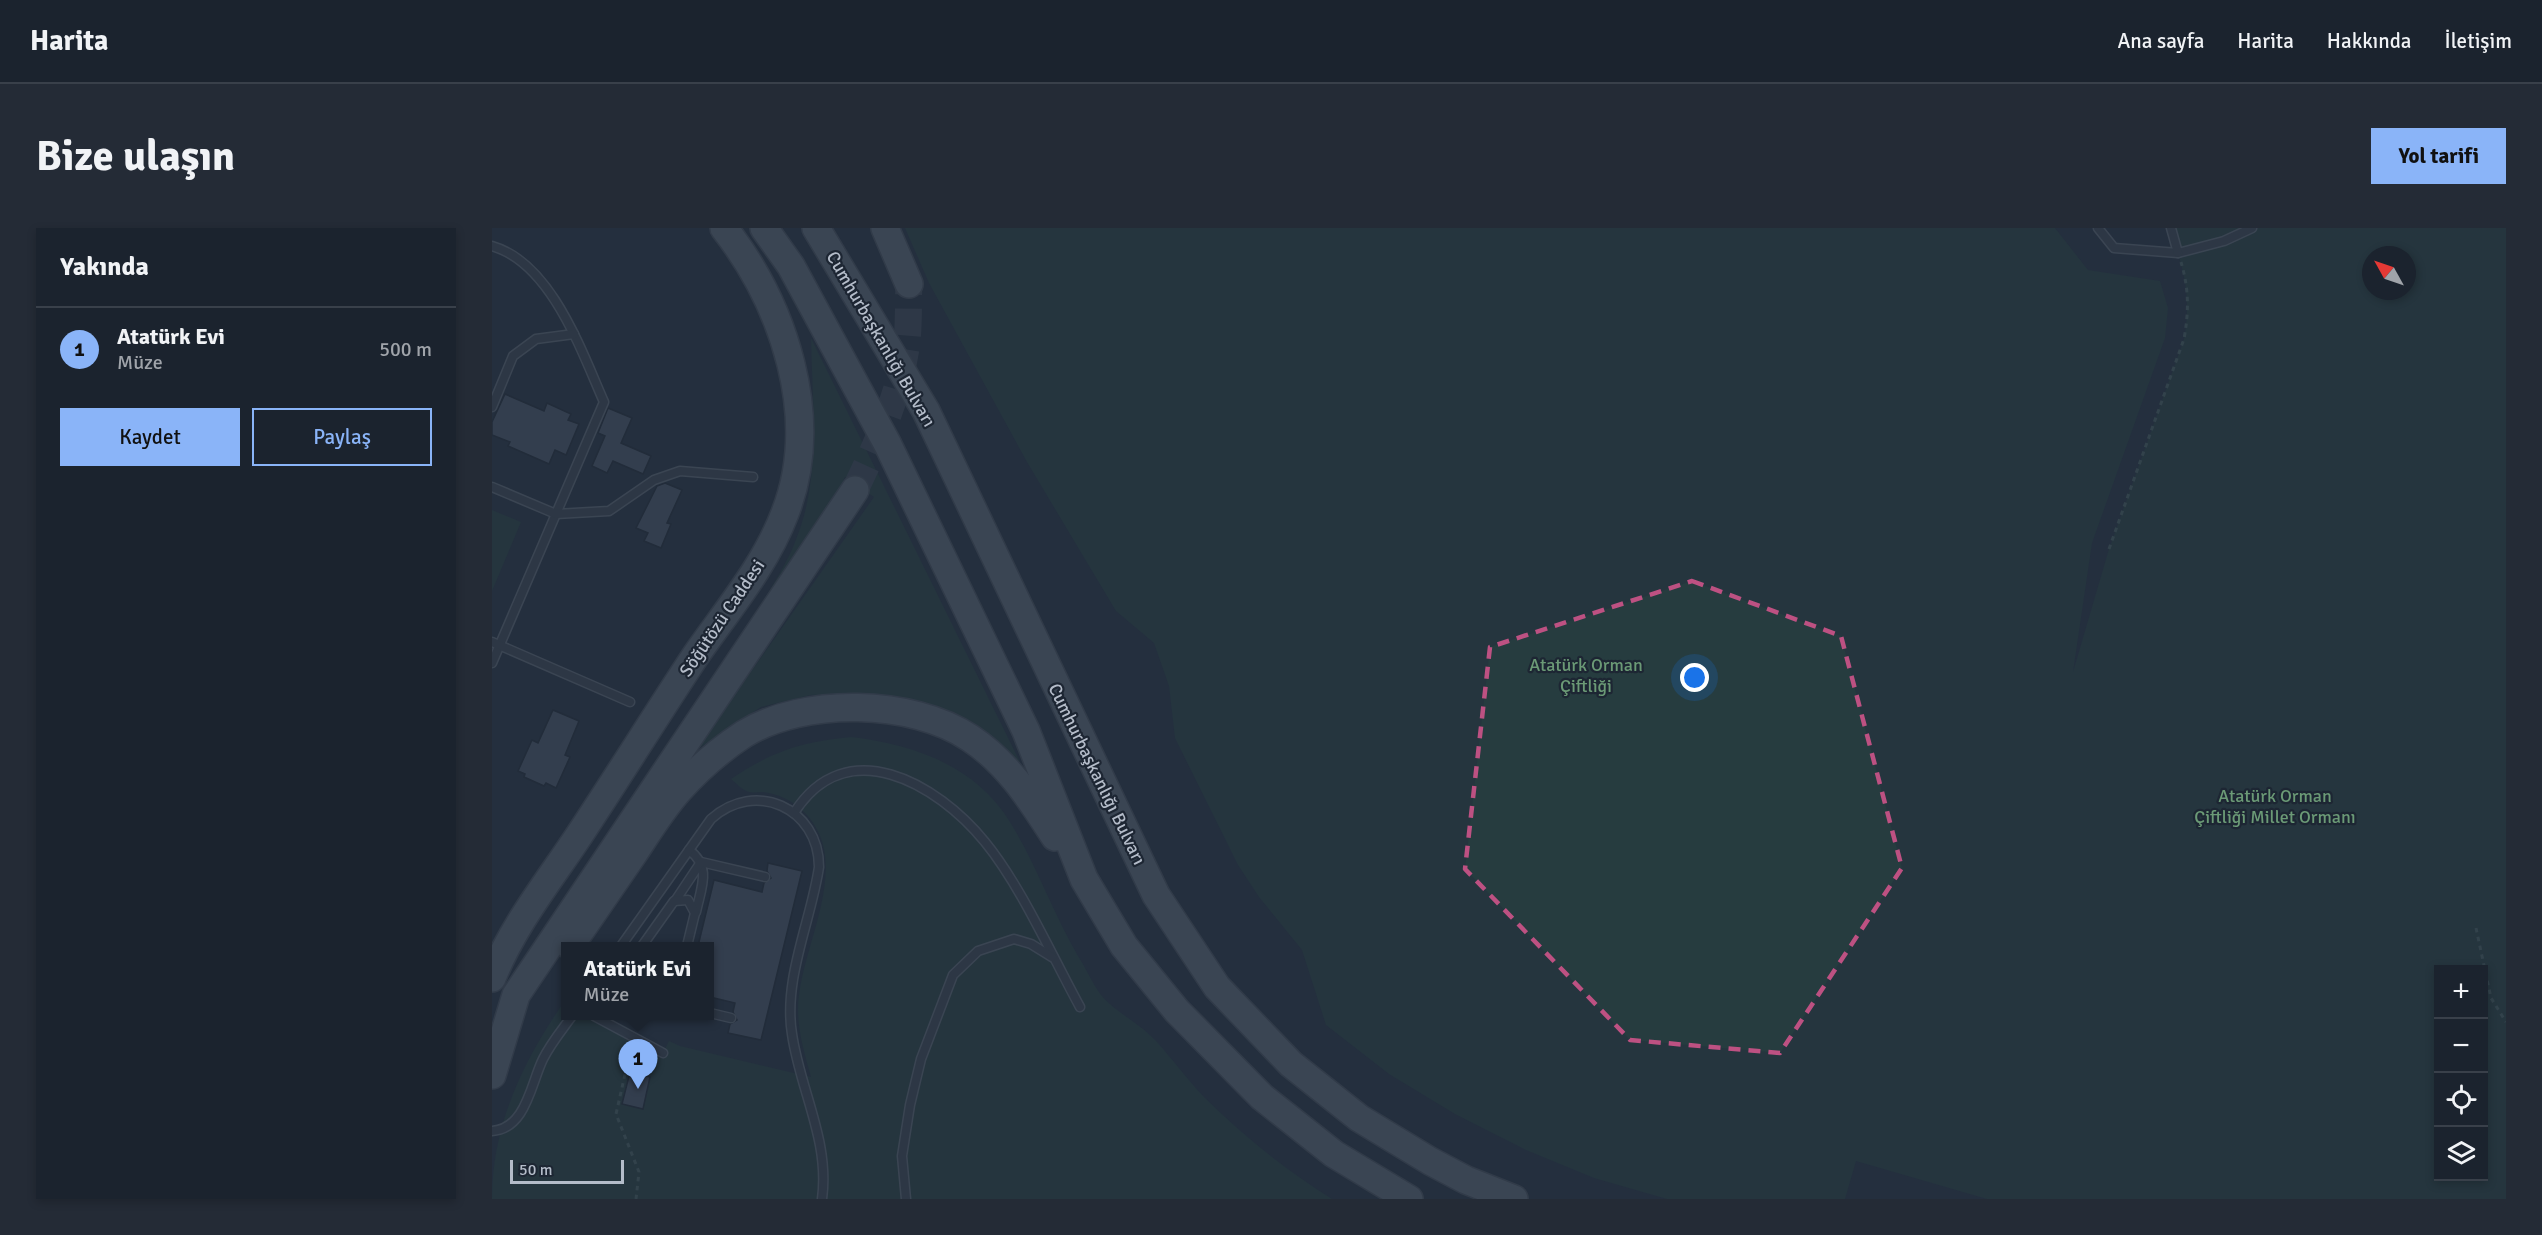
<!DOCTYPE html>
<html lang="tr">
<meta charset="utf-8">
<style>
:root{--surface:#1b232e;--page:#242b36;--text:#f1f3f6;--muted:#a0a4aa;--line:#39404a;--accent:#8ab4f8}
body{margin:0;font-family:Signika,sans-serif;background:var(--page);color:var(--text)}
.controls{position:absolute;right:18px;bottom:18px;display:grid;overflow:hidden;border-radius:0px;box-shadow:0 3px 9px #0003}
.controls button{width:54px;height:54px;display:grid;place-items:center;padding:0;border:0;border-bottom:2px solid var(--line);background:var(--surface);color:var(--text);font:30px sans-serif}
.compass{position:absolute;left:1870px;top:18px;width:54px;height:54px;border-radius:50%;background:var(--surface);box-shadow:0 3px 9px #0003;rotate:310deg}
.scale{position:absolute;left:18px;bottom:15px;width:114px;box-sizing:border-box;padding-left:6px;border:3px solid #b4bcc9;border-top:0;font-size:16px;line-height:21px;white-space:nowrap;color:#b4bcc9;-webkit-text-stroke:4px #1d2633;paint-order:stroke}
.you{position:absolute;left:1203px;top:450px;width:21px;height:21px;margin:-15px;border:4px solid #fff;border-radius:50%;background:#1a73e8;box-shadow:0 0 0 9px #1a73e833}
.badge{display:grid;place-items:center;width:39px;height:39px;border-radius:50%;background:var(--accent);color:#111;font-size:20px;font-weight:700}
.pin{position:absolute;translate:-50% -50px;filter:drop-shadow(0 2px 3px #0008)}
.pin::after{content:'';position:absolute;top:32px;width:21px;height:18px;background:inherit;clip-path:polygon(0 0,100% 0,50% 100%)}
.popup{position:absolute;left:69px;top:714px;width:153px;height:78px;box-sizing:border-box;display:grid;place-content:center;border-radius:0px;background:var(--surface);filter:drop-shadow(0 2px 4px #0005);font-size:20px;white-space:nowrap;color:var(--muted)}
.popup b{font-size:22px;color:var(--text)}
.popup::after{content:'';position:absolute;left:50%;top:100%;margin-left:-12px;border:12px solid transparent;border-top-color:var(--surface)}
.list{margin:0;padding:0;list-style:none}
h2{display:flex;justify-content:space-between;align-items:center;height:78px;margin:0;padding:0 24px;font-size:26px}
h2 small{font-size:20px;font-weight:400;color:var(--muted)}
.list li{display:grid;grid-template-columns:39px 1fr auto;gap:18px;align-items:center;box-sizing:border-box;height:84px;padding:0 24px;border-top:2px solid var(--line)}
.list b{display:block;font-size:22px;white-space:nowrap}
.list p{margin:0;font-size:20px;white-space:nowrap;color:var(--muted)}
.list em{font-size:20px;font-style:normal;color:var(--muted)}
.actions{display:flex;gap:12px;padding:18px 24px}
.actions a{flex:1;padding:14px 0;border:2px solid var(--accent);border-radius:0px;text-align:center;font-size:21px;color:var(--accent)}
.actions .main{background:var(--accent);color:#111}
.icon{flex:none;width:33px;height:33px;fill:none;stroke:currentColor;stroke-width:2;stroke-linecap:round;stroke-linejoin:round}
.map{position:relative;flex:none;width:2014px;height:971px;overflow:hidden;border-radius:0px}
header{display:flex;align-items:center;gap:36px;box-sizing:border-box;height:84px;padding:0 30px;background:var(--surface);border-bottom:2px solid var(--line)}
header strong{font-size:28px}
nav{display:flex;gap:33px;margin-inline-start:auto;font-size:21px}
.intro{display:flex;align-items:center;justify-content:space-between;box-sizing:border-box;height:144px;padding:0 36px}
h1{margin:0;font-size:42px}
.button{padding:15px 27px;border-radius:0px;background:var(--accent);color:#111;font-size:21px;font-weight:700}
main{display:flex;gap:36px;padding:0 36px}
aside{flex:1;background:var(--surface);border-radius:0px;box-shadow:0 3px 9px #0003}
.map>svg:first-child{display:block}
.green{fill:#263c3f;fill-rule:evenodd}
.building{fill:#455162;stroke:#1f2835;stroke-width:1.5}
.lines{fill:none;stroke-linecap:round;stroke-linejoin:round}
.primary-tunnel{stroke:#3a4453;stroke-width:27;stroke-dasharray:27 14;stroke-linecap:butt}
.service-casing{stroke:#565f6c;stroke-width:11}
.primary-casing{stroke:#414a57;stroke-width:30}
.path{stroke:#44595c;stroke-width:3;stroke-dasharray:4.5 4.5;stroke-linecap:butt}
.service{stroke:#38414e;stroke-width:8}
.primary{stroke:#56606e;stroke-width:27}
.marked{fill:none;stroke:#bd5182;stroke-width:4.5;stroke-dasharray:12 8;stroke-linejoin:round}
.labels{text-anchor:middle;stroke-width:4.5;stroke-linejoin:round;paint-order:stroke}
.street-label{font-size:18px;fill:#b4bcc9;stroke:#1d2633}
.park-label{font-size:18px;fill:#6b9a76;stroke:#1d2633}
</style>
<header>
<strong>Harita</strong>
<nav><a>Ana sayfa</a><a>Harita</a><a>Hakkında</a><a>İletişim</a></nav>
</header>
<div class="intro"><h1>Bize ulaşın</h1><a class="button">Yol tarifi</a></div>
<main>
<aside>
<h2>Yakında<small></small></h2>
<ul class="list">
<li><span class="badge">1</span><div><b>Atatürk Evi</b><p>Müze</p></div><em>500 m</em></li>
</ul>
<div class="actions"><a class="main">Kaydet</a><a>Paylaş</a></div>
</aside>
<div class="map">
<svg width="2014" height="971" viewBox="0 0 2014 971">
<rect width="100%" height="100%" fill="#242f3e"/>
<g class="green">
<path d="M413,0H1563L1596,42L1668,53L1676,80L1673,110L1600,315L1581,444L1617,321L1692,111C1700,66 1691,43 1679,0H2014V971H1495L1364,933L1353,971H1175L1102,950L1034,922L963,886L897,846L834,797L810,722L767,669L746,637L683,510L677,458L662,415L624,383L535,234L437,55ZM1879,27H1915V63H1879ZM1946,742H1992V948H1946Z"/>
<path d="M319,110L528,534L476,499L437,477L378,466L319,467L269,479L204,522L382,269L353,249L343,271L266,383C278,360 294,338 303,314C330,249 320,178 319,110Z"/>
<polygon points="0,282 29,294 0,363"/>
<path d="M359,509C421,516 484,538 518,594C544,636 561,685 586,728C594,740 600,755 609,767C623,784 649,796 665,814C681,832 695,851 712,869C751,908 794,942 840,971H0C0,896 32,831 74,771V788H102L171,825L177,813L188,818L319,849C313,827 306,805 306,782C306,720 365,635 311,583C300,572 286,566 271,564C266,564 261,565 257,564C251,563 244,555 239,551C280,523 310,514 359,509Z"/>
</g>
<g class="building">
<polygon points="13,166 52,183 55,175 79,186 76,192 87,196 74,227 63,222 57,236 16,218 18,214 0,207 0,194"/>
<polygon points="116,180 140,190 129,215 159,228 151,246 121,233 115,245 100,238 113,208 106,205"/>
<polygon points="173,255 190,262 175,295 179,296 169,320 152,313 156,305 144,300 165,258"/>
<polygon points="61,482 87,493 73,527 78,529 64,560 54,555 52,558 32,549 33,546 26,543 40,512 46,515"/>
<polygon points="276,635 310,643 269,812 236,805 238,796 245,792 241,784 243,775 218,769 218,718 206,718 222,652 270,664 272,655 279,650 275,643"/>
<polygon points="138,844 158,849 151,881 130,876"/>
</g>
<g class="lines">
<path class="primary-tunnel" d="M363,262C385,215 409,165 415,112C417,94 416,75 417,56"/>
<defs>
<g id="service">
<polyline points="1606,0 1622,20 1686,25 1732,13 1760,0"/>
<polyline points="1679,0 1686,25"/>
<path d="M0,18C59,35 89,122 112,174L0,435"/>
<polyline points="0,179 21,128 44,111 82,106"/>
<polyline points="0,259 64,286 117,283 162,252 188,243 261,249"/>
<polyline points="0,414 138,474"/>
<path d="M302,585C354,503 445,555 493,614C529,658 560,728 588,779"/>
<path d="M197,622C220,639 209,660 204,684"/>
<polyline points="183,673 209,634 273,649"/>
<path d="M129,718L219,591C263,551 327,580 327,639C319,693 291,751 300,806C308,862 338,913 330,971"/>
<polyline points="150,718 182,673 196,672 203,685 195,718"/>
<polyline points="218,785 239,790"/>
<polyline points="102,788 171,825"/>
<path d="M0,903C34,901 39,855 51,831C59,815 70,802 80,788"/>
<polyline points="414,971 410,928 418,877 429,831 461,747 486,723 522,711 539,716 560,729"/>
</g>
<g id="primary">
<polyline points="272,0 299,38 396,217 534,503 592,651 632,718 685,783 770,869 842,926 917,971"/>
<polyline points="324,0 434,183 664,667 725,759 799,836 867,890 938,933 974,952 1022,971"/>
<polyline points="393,0 417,56"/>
<path d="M78,718C99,687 121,656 142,625C156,604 170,581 187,562C205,542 229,521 252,506C312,469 420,471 478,510C516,535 539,572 563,609"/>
<path d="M0,750C21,697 57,653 88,606C127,547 165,486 204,427C236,381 273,338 293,285C330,190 292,77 232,0"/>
<polyline points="0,847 24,767 363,262"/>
</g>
</defs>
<use href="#service" class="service-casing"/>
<use href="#primary" class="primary-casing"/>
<g class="path">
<path d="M1617,321L1692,111C1697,83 1697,61 1689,34"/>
<polyline points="1984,700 1999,770 2014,794"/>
<polyline points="139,820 124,886 147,944 144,971"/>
</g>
<use href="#service" class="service"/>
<use href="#primary" class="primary"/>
</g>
<path d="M0 0H2014V971H0ZM1200,353L1349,408L1410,640L1288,825L1138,812L973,641L998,419Z" fill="#242f3e" fill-opacity=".55" fill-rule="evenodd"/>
<path class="marked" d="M1200,353L1349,408L1410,640L1288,825L1138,812L973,641L998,419Z"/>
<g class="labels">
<g class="street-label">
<text transform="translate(389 111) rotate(60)" y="6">Cumhurbaşkanlığı Bulvarı</text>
<text transform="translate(230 390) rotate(-56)" y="6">Söğütözü Caddesi</text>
<text transform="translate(605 546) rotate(64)" y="6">Cumhurbaşkanlığı Bulvarı</text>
</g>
<g class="park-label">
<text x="1094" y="443">Atatürk Orman<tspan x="1094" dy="21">Çiftliği</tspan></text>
<text x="1783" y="574">Atatürk Orman<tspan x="1783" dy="21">Çiftliği Millet Ormanı</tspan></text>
</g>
</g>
</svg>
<div class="controls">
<button>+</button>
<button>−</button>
<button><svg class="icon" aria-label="locate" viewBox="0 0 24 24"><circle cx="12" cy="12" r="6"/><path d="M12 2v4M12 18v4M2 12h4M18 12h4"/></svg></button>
<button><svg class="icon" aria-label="layers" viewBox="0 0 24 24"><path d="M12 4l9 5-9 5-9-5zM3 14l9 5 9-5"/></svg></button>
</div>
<svg class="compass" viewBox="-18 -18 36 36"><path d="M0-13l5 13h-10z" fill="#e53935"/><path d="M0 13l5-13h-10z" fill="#a0a4aa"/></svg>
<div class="scale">50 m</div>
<div class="you"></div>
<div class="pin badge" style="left:146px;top:861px">1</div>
<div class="popup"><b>Atatürk Evi</b>Müze</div>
</div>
</main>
